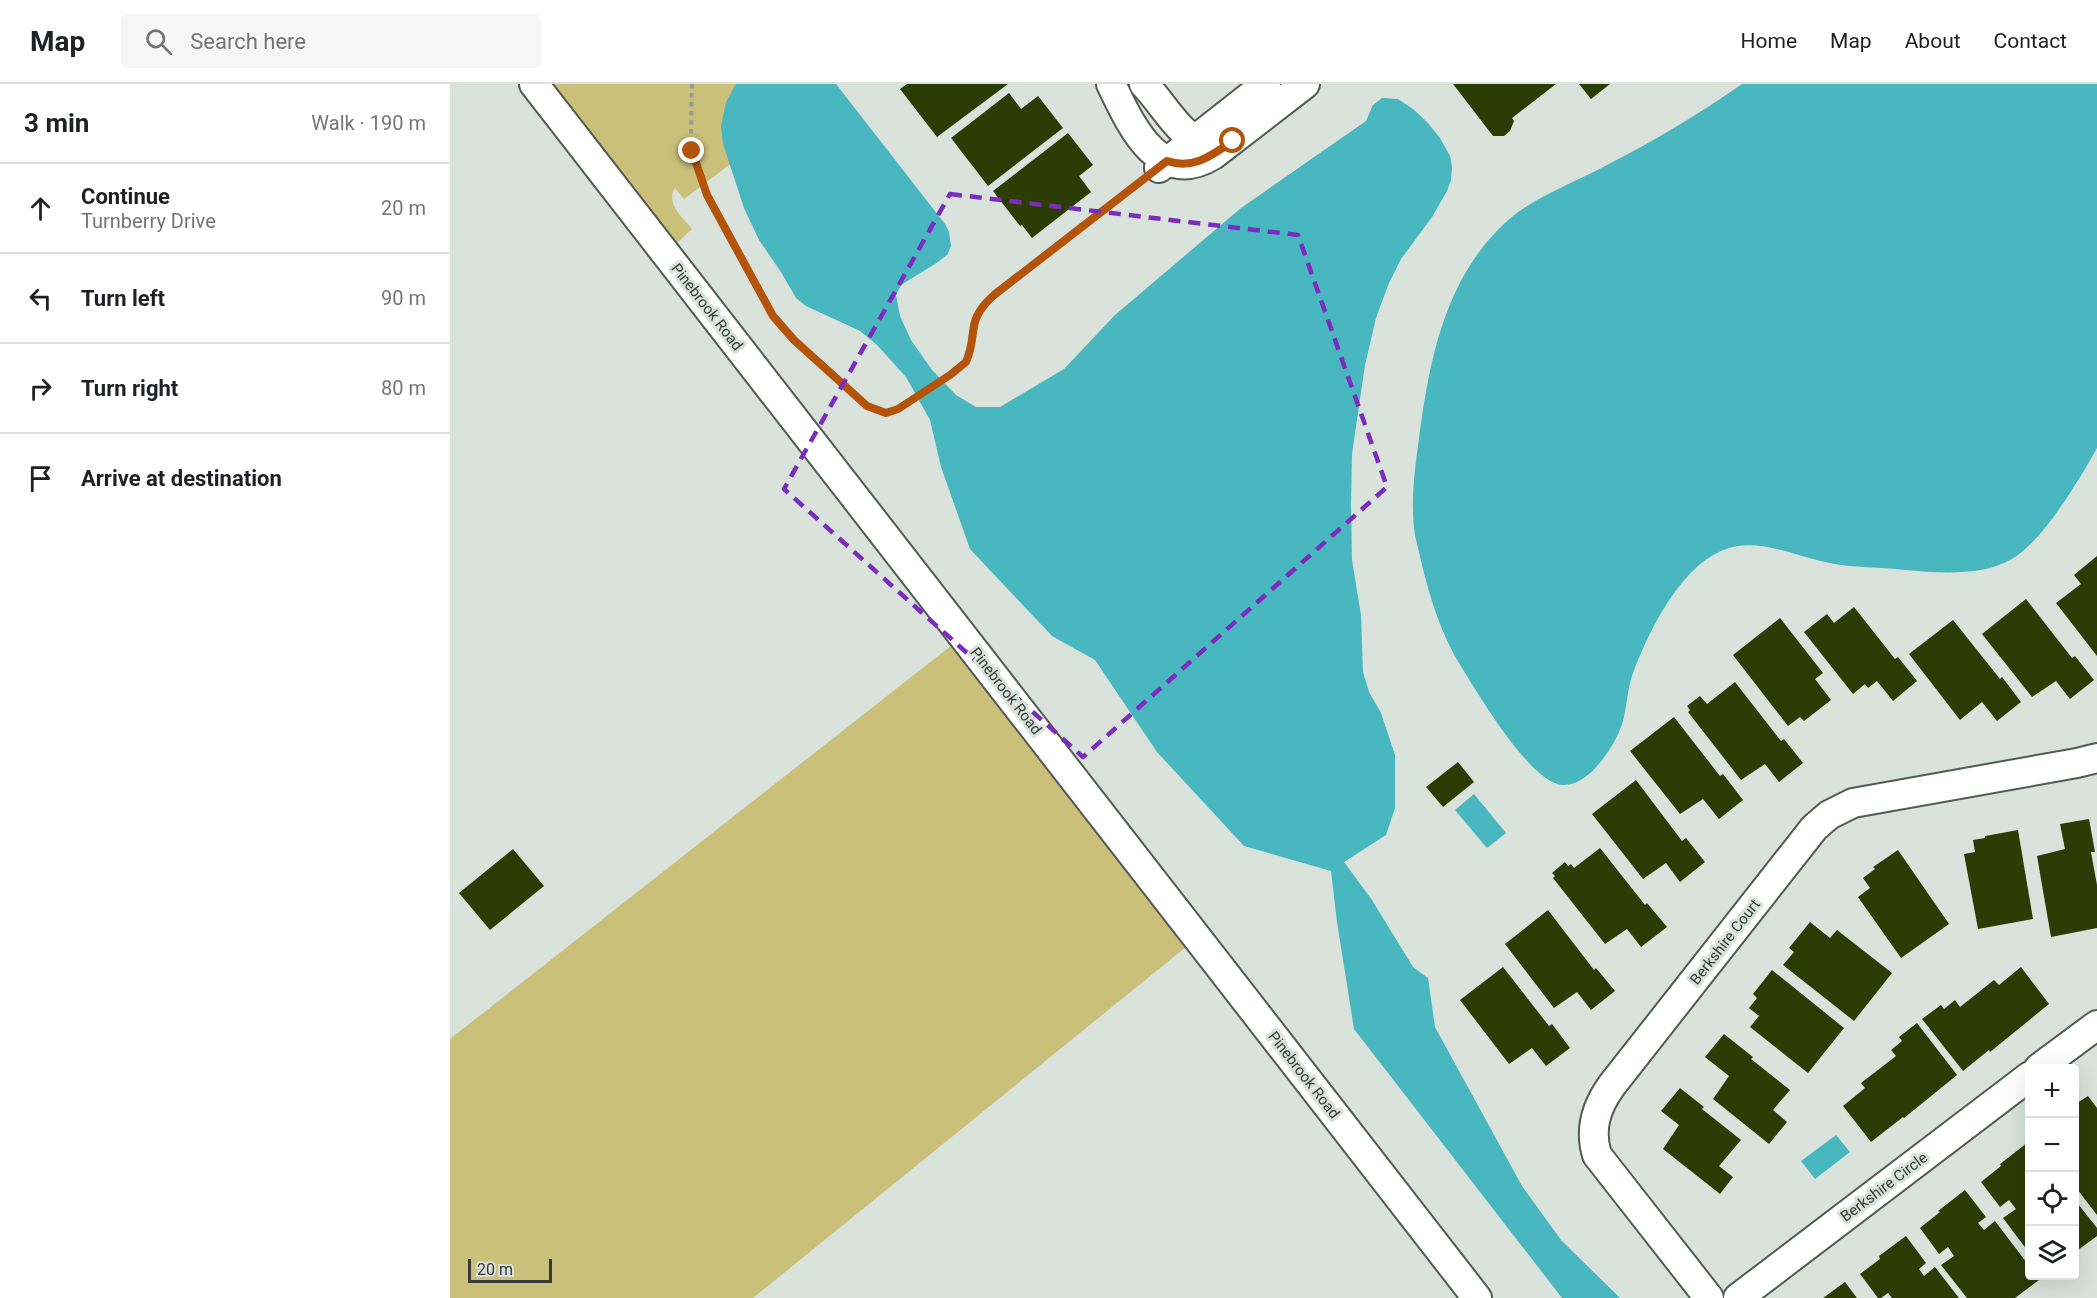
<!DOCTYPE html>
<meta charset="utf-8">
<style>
:root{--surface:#fff;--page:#f6f6f6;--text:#202124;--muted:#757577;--line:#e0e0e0}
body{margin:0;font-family:Roboto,sans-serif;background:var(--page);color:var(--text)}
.controls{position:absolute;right:18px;bottom:18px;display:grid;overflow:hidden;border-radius:6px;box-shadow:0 6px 24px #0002}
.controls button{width:54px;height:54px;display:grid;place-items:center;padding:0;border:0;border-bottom:2px solid var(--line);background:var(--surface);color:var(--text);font:30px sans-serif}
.scale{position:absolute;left:18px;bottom:15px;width:84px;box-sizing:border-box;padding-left:6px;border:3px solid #353936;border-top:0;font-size:16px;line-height:21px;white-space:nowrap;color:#353936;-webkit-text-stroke:4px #d9e2db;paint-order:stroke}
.stop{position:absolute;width:18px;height:18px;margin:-14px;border:4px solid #b45309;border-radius:50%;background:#fff}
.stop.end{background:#b45309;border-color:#fff;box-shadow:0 2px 6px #0008}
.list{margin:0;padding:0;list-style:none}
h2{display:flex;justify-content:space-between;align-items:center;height:78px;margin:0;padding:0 24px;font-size:26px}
h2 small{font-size:20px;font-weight:400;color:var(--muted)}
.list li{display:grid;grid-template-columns:39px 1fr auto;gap:18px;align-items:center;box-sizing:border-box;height:90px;padding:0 24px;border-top:2px solid var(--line)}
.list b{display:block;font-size:22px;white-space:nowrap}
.list p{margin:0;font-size:20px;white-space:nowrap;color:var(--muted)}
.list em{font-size:20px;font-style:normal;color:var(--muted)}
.icon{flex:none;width:33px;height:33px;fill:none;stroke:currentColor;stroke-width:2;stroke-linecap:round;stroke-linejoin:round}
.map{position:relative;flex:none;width:1647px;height:1214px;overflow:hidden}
header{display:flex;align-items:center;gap:36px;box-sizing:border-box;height:84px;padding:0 30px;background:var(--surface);border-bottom:2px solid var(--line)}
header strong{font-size:28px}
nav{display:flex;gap:33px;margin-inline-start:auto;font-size:21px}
.search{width:420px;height:54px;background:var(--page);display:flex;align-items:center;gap:15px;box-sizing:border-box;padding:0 21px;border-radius:6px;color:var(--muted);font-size:22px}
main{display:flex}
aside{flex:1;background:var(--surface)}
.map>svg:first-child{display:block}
.green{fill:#cbc079}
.water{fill:#49b7bf}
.building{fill:#2c3c05}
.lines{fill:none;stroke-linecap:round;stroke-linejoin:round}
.minor-casing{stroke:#525a53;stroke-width:32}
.path{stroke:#969d98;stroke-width:4;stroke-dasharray:4.5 4.5;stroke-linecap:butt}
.minor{stroke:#fff;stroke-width:28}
.route{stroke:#b45309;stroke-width:8}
.marked{fill:none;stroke:#7b2cbf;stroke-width:4.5;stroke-dasharray:12 8;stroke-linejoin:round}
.labels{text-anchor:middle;stroke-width:6;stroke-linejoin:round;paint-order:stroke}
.street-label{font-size:15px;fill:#353936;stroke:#d9e2db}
</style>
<header>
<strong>Map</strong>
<div class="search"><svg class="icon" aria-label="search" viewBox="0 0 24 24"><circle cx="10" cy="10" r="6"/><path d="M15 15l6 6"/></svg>Search here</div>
<nav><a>Home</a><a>Map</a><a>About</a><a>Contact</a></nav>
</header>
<main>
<aside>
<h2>3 min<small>Walk · 190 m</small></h2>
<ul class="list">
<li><svg class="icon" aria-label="ahead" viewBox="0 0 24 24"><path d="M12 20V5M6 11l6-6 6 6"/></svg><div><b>Continue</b><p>Turnberry Drive</p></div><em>20 m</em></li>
<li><svg class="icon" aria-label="left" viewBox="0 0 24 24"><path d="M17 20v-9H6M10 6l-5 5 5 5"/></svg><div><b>Turn left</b></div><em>90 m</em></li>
<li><svg class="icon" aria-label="right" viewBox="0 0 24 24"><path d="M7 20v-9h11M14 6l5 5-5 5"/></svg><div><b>Turn right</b></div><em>80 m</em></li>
<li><svg class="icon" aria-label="arrive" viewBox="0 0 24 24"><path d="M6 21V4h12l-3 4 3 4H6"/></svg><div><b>Arrive at destination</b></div></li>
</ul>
</aside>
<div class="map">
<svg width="1647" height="1214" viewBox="0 0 1647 1214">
<rect width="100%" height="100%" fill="#d9e2db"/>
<g class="green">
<path d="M102,0H386L234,115L225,104C215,119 233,134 242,145L226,160Z"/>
<polygon points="502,561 736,863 303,1214 0,1214 0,955"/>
</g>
<g class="water">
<polygon points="286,0 386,0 495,140 499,148 501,162 497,171 485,180 451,201 446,211 450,232 461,256 482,286 506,311 526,323 550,323 614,285 665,231 791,124 916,37 923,21 932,14 948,15 963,25 977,38 990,54 1000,72 1002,83 1001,96 997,107 982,133 951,175 939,199 926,234 915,281 902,370 901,420 902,476 911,531 913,588 919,608 931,629 945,671 945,724 936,751 894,778 922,816 963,883 978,894 985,943 1072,1102 1111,1156 1170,1214 1112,1214 904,945 887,838 881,787 794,762 707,668 645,576 602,552 520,465 491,383 480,336 456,293 427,261 410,247 356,222 346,214 331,188 309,156 294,124 273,60 271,42 276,18"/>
<path d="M1292,0H1647V364C1629,396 1593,457 1562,475C1526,496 1472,487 1432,484C1410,483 1389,482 1367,476C1336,468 1302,453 1271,467C1229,485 1197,550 1182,592C1176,609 1177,631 1169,648C1160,668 1137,703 1112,701C1080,698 1029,611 1012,584C991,551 980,514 971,477C969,466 965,455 964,444C961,415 965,383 969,354C980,272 996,188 1063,132C1088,112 1129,96 1157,81C1204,57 1249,30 1292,0Z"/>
<polygon points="1024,710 1056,749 1037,764 1005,726"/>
<polygon points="1386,1051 1400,1068 1365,1095 1351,1077"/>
</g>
<g class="building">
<polygon points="457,0 558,0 487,53 450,5"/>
<polygon points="1003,0 1106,0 1062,34 1064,37 1060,47 1054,52 1043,52"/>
<polygon points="1129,0 1160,0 1141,15"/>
<polygon points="559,9 571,25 588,12 613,44 538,102 501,54"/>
<polygon points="618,49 643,81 629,92 641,108 582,154 572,141 570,142 543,107"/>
<polygon points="1647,472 1647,572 1606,519 1631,500 1624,491"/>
<polygon points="1576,515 1622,574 1625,572 1644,596 1620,615 1606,597 1582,613 1532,550"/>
<polygon points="1404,523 1445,575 1448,573 1467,597 1443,617 1427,597 1418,604 1415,600 1403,610 1354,548 1377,530 1384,539"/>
<polygon points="1330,534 1373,589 1365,595 1381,616 1354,637 1350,633 1338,642 1283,571"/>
<polygon points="1503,536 1550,595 1552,593 1571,618 1547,637 1532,618 1510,636 1459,570"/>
<polygon points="1285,598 1331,657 1334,655 1353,679 1329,698 1315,680 1291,696 1238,628 1240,626 1237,622 1250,612 1257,620"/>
<polygon points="1224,633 1270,692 1273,690 1293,716 1269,735 1253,715 1230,730 1180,667"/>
<polygon points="1008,678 1024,698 993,723 976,703"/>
<polygon points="1186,696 1232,757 1236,754 1255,778 1230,798 1216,779 1193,795 1142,730"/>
<polygon points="1639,735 1645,768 1641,768 1647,801 1647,844 1601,853 1587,772 1615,765 1610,740"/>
<polygon points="1568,746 1583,835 1528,845 1514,770 1525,768 1523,756 1535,754 1535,752"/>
<polygon points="1150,764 1195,821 1197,819 1217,843 1191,863 1177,845 1155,860 1103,794 1105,792 1102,789 1115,778 1118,782 1121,780 1124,784"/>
<polygon points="63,765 94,802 40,846 9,809"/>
<polygon points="1448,766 1499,840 1451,874 1408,813 1420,804 1413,794 1425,785 1423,783"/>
<polygon points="1098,826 1144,886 1146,884 1165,907 1141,926 1127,908 1104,924 1055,860"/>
<polygon points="1360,838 1380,854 1387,846 1442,889 1404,937 1333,881 1344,868 1339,864"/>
<polygon points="1053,883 1099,942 1102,940 1120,964 1096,982 1082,964 1059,980 1010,916"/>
<polygon points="1571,883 1599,920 1540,968 1539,966 1513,987 1472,935 1491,921 1494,925 1505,916 1510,923 1544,896 1549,901"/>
<polygon points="1322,886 1394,944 1358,989 1300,943 1309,932 1299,924 1307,914 1303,910"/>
<polygon points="1467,939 1507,991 1454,1034 1453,1033 1421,1058 1393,1022 1415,1004 1411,999 1446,972 1441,966 1452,957 1449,953"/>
<polygon points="1274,950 1303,973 1301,975 1340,1006 1323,1026 1337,1038 1319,1060 1263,1015 1279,992 1255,973"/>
<polygon points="1230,1004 1254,1023 1252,1025 1291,1056 1269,1082 1283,1093 1270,1110 1213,1065 1229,1041 1211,1027"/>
<polygon points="1638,1012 1647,1024 1647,1131 1624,1101 1624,1078 1626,1077 1624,1074 1624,1021"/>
<polygon points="1577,1059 1580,1063 1580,1170 1553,1134 1566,1125 1559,1116 1550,1123 1531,1098 1551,1082 1550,1080"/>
<polygon points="1515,1106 1536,1133 1528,1139 1534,1146 1545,1137 1580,1183 1580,1192 1586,1192 1589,1196 1565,1214 1517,1214 1491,1181 1504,1172 1498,1163 1489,1170 1470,1144 1490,1128 1488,1127"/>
<polygon points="1624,1115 1647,1144 1647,1152 1624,1169"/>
<polygon points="1456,1152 1476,1179 1469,1185 1474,1192 1485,1183 1509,1214 1442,1214 1438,1209 1431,1214 1428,1214 1410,1190 1430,1175 1429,1172"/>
<polygon points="1395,1198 1407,1214 1373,1214"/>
</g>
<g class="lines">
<defs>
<g id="minor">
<polyline points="84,0 1027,1214"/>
<path d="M661,0C680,39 708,105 763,71L855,0"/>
<path d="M694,0C714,20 731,57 760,61"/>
<polyline points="709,84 816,0"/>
<polyline points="1589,984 1647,941"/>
<path d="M1259,1214L1147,1071C1139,1045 1146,1023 1162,1001L1364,744L1379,731L1403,719L1627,679L1647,674"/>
<polyline points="1288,1214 1580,992"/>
</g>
</defs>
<use href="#minor" class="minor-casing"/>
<path class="path" d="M242,0L241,53L248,87L257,111L313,217C340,258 381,289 417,322C423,325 429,329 435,329C452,328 495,295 510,284C523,271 519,256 523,239C525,231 530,225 535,219L689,99"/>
<use href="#minor" class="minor"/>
</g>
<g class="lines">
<path class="route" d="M242,67L257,111L323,232L344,256L417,322L436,329L448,325L500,291L516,278C529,248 514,238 544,211L717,77C744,86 762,71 783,57"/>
</g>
<path class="marked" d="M500,110L848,151L937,403L633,673L334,405Z"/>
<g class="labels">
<g class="street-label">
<text transform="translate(257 223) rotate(52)" y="5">Pinebrook Road</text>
<text transform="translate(556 607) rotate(52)" y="5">Pinebrook Road</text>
<text transform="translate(1275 858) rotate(-52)" y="5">Berkshire Court</text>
<text transform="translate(854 991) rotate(52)" y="5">Pinebrook Road</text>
<text transform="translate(1434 1103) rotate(-37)" y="5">Berkshire Circle</text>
</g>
</g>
</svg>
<div class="controls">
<button>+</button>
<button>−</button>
<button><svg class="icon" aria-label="locate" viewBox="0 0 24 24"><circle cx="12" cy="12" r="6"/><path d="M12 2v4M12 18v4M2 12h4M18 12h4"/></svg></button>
<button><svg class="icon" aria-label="layers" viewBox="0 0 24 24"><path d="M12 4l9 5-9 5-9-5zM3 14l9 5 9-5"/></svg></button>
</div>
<div class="scale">20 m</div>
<div class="stop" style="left:783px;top:57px"></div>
<div class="stop end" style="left:242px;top:67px"></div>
</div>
</main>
